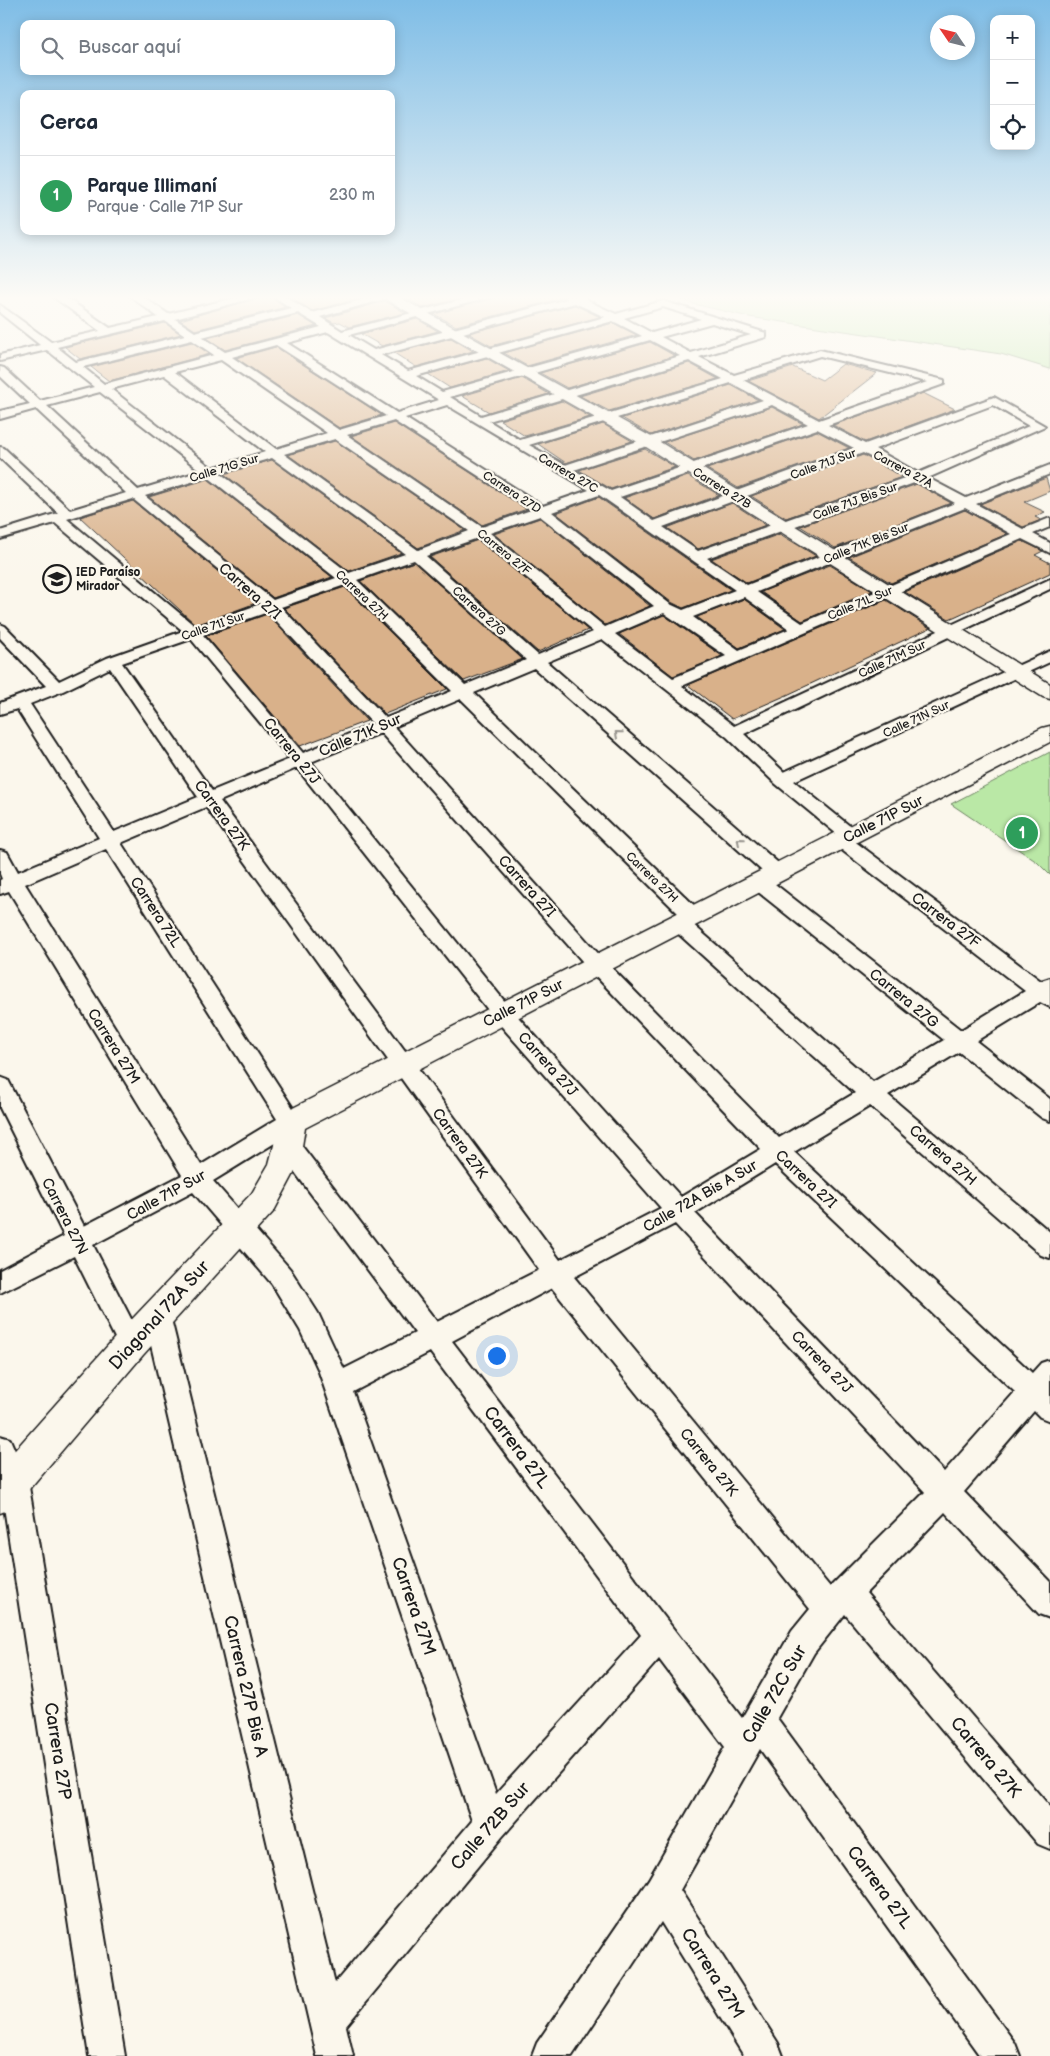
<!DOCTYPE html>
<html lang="es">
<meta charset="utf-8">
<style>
:root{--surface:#fff;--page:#f2f2f3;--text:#1f2937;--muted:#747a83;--line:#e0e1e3;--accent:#d93025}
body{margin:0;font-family:"Balsamiq Sans",sans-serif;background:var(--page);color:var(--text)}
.controls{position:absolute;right:15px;top:15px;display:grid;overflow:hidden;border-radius:10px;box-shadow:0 2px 12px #0003}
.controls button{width:45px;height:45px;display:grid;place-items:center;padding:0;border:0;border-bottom:1px solid var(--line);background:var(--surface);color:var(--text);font:25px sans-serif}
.compass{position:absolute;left:930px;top:15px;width:45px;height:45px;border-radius:50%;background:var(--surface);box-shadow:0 2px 12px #0003;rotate:305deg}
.you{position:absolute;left:496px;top:1355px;width:18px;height:18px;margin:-12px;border:4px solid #fff;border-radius:50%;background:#1a73e8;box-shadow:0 0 0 8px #1a73e833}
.badge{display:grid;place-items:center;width:32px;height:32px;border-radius:50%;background:var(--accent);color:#fff;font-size:16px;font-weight:700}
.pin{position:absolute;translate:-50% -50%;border:2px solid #fff;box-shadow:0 1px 5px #0006}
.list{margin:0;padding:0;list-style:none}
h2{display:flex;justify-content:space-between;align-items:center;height:65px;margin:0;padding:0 20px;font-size:21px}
h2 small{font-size:16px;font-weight:400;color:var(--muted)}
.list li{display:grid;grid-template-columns:32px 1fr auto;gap:15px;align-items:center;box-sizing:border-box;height:80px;padding:0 20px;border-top:1px solid var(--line)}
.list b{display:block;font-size:19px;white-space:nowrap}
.list p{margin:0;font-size:16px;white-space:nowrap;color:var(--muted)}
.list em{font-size:16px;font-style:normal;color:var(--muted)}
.icon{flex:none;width:28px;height:28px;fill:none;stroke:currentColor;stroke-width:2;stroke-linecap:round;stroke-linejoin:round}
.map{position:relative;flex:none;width:1050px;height:2056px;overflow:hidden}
.search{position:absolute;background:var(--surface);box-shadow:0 2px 12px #0003;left:20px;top:20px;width:375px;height:55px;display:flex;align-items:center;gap:12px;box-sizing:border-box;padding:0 18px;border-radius:10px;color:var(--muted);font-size:19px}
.panel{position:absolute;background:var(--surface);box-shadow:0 2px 12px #0003;left:20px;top:90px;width:375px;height:145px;border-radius:10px}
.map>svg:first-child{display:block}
.green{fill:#bae8a6;stroke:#6b8261}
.building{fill:#d9b18a;stroke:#1c1c1c}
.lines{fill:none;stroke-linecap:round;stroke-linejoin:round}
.street-casing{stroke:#1c1c1c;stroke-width:4}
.secondary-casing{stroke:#1c1c1c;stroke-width:3}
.street{fill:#fbf7ec;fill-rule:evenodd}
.secondary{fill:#fbf7ec;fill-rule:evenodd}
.oneway{stroke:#97948e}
.labels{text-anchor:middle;stroke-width:4.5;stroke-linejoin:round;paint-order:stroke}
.far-street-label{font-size:12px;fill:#1c1c1c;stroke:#fbf7ec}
.far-poi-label{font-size:12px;font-weight:bold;fill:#1c1c1c;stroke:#fbf7ec;text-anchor:start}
.street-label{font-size:15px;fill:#1c1c1c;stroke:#fbf7ec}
.near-street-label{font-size:18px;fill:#1c1c1c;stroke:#fbf7ec}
</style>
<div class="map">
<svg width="1050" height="2056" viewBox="0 0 1050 2056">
<rect width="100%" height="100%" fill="#fbf7ec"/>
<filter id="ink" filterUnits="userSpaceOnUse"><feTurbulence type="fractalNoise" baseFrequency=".02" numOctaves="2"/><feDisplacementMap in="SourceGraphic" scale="10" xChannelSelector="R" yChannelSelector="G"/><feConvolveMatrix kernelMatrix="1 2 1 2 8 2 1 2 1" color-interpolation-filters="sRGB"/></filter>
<g filter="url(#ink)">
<g class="green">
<polygon points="673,296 1050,296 1050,369 1001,354 749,317 694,304"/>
<polygon points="1050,752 1050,875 1037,862 951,804"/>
</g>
<g class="building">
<polygon points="265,296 271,296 286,307 195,330 180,320"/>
<polygon points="289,296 369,296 312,311"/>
<polygon points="401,296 469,296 423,308"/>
<polygon points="497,296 561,296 563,298 456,326 434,314"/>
<polygon points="385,301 406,313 349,327 340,322 334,323 325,318"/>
<polygon points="575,305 600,317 491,346 468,333"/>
<polygon points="298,315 316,326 225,350 207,338"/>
<polygon points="417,319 438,331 382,346 361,334"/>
<polygon points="165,323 181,334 80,359 65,347"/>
<polygon points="613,323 637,335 527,366 504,353"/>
<polygon points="451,338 473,351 416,367 394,353"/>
<polygon points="192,342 210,354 109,381 91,367"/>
<polygon points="650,342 675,356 567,388 540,373"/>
<polygon points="276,347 382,415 339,428 236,358"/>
<polygon points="486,358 509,371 450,388 428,374"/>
<polygon points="689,363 718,379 609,411 580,396"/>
<polygon points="843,364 877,373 819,418 748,381 793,367 822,380"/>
<polygon points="522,378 549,394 489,412 462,396"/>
<polygon points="731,385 758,400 651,435 622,418"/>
<polygon points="923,393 955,409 865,442 833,425"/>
<polygon points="562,401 590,417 525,436 500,420"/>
<polygon points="772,407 803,424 694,461 664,442"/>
<polygon points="394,423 527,509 482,525 351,436"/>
<polygon points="603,424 632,441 566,463 538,444"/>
<polygon points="817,431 849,448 738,488 707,469"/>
<polygon points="335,441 465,530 418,548 288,455"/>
<polygon points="645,449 675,467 611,489 579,470"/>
<polygon points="863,455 902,477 786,518 751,496"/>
<polygon points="272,460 401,553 349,571 224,474"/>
<polygon points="688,476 719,495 654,519 624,498"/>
<polygon points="1046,478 1050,491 1024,502 1045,512 1035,517 1041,520 1023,527 980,504"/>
<polygon points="208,479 332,577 273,598 149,497"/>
<polygon points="917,484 951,503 835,548 800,526"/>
<polygon points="599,497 604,501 731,590 683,608 671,602 556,513"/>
<polygon points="133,501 256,603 196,625 80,517"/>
<polygon points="732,503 766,525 698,549 667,528"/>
<polygon points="965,510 1007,534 891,583 849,557"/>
<polygon points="540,518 650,606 605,625 494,534"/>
<polygon points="780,534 816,556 747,583 711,559"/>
<polygon points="478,540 588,630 538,652 430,557"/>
<polygon points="1022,541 1043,551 1035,555 1050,563 1050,573 954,617 949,619 905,592"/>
<polygon points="414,562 523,659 464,681 360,581"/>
<polygon points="830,565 872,591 802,621 761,592"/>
<polygon points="345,587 447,689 385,714 284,608"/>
<polygon points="744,599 785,629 739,648 697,617"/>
<polygon points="886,600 930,628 787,695 732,719 688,685"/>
<polygon points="267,614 367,721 300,746 206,636"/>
<polygon points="664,615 722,656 673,676 619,634"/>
</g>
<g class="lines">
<defs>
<g id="street">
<path d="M52,296H64L110,328L158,317L130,296H142L168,314L243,296H261L175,319L195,332L291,308L273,296H285L312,313L377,296H395L320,317L342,331L477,296H495L349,335L374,350L567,299L563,296H587L586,300L616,314L663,301L766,333V337L699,357L734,375L820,350L944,380V384L828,425L865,444L994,397L1045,426L928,478L966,498L1050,465V474L976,504L1023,529L1050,518V527L1033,534L1050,543V553L1022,539L682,686L734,726L1050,579V589L744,734L784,772L1050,651V662L794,781L856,831L859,835L853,840L1041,981L1050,978V1007L1040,1002L976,1041L1050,1099V1121L1042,1118L959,1052L888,1095L1050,1232V1258L1041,1255L870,1106L794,1152L1032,1373L1041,1363L1050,1360V1421L1040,1417L1034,1411L964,1492L1050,1581V1618L1039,1614L945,1512L866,1593L1050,1807V1849L1038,1844L845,1614L814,1653L777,1718L1015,2043L1020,2056H980L760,1749L680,1890L778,2043L783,2056H744L661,1922L572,2056H532L537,2043L649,1879L725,1747L659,1659L502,1837L346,2026L353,2056H317L144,1315L148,1307L157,1303L166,1307L170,1315L335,1983L472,1821L318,1369L300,1330L272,1284L193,1192L93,1245L144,1344L140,1352L131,1356L122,1352L74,1256L0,1293V1270L64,1236L0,1108V1077L8,1080L84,1226L182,1175L9,891L0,894V880L2,879L0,874V850L7,852L18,872L99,838L17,709L0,714V703L46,686L0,638V624L5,626L59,681L107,658L183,631L55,523L0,539V531L58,513L0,458V447L4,448L70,510L126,493L36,409L0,419V411L30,404L0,376V367L4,368L40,401L94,387L47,350L0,361V355L40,345L0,313V305L51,342L100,331ZM575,303L605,317L408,371L381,355ZM663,307L701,319L652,333L624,318ZM298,313L321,327L225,352L202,337ZM165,321L185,335L76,362L57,347ZM613,321L642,336L442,392L416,376ZM712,323L751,335L691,353L661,337ZM328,332L439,400L397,413L287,343ZM192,340L214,355L104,384L83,367ZM650,340L680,356L481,416L450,397ZM276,345L386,416L339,430L232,357ZM820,356L927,382L819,420L743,380ZM221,360L327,433L276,449L175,372ZM689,361L723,379L520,440L489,421ZM164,375L265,452L212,468L111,389ZM731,383L763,400L565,465L529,445ZM100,392L201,471L138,490L47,406ZM447,405L589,490L543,506L405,418ZM772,405L808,424L611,491L574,470ZM993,405L1029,426L918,473L875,449ZM394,421L531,510L482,527L347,435ZM817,429L854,448L654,521L620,497ZM335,439L469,531L418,550L284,454ZM863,453L907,477L698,551L663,527ZM272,458L405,554L349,573L220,473ZM208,477L336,578L273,600L145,496ZM917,482L955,503L747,585L707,558ZM599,495L605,499L735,590L683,610L670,604L552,512ZM133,499L260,604L196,627L67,519ZM965,508L1011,534L802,623L757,592ZM540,516L654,606L605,627L490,533ZM478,538L593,632L538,655L426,556ZM414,560L526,660L465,685L357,580ZM345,585L452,691L386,718L281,607ZM744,597L789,629L739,650L693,617ZM268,612L373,724L303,753L203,635ZM664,613L726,656L673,678L615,634ZM191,639L290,759L212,791L122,663ZM602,639L727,737L776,784L838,835L832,840L834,844L1025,991L961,1030L766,877L759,876L752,877L749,882L752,887L944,1040L873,1082L690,922L700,921L703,916L700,911L474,693L534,668L770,878L777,879L784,878L786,873L784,868L547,662ZM110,668L198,797L114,832L30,704L63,691ZM461,699L682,917L672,918L669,923L672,928L855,1093L779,1138L604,960L394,727ZM381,733L590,970L761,1149L681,1197L510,1008L311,762ZM297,768L496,1020L661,1208L560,1260L220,801ZM206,807L539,1270L437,1322L298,1141L290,1139L282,1141L278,1148L282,1155L415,1333L344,1369L318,1313L290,1269L213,1181L299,1128L302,1122L121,843ZM106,849L277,1119L201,1165L25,884ZM775,1164L1015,1392L944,1472L695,1213ZM675,1224L925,1492L830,1587L574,1277ZM552,1288L810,1609L792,1631L742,1718L452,1341ZM430,1352L641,1635L496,1794L353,1392Z"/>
<polygon points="0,1436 10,1439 28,1481 125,2056 89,2056 0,1481"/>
</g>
<g id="secondary">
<polygon points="380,296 397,296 655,439 1050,684 1050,699 1043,697 643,445"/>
<polygon points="1050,726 1050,742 305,1128 299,1164 274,1211 143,1355 13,1508 0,1513 0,1467 119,1333 252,1193 269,1164 274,1145 276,1122 281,1114 1042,728"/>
</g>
</defs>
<use href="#street" class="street-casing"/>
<use href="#secondary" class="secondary-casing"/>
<use href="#street" class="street"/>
<use href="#secondary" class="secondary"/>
</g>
<defs><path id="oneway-chevron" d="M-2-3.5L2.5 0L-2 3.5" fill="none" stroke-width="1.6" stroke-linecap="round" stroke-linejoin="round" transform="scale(1.25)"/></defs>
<g class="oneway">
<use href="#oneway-chevron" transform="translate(618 734) rotate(-139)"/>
<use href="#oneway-chevron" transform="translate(740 841) rotate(-139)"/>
</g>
</g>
<linearGradient id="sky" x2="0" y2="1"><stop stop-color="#7fbde6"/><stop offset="0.51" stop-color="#fdfbf6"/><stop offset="1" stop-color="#fdfbf6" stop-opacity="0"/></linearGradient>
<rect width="1050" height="584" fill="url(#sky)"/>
<defs>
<symbol id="school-ring" viewBox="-11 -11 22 22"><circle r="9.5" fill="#fbf7ec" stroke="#1c1c1c" stroke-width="1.5"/><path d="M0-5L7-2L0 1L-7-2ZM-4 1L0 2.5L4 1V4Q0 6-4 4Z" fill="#1c1c1c"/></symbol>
</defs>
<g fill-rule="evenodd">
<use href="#school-ring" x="41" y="563" width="32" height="32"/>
</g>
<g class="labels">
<g class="far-street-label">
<text transform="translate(823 464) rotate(-20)" y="4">Calle 71J Sur</text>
<text transform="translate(224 468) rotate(-17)" y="4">Calle 71G Sur</text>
<text transform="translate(903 469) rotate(28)" y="4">Carrera 27A</text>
<text transform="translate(568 473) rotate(30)" y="4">Carrera 27C</text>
<text transform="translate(722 488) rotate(32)" y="4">Carrera 27B</text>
<text transform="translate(512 492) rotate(33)" y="4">Carrera 27D</text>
<text transform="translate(855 501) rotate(-20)" y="4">Calle 71J Bis Sur</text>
<text transform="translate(866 543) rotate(-22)" y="4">Calle 71K Bis Sur</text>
<text transform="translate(504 552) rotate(39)" y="4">Carrera 27F</text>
<text transform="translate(362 595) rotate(43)" y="4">Carrera 27H</text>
<text transform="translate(860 603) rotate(-23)" y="4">Calle 71L Sur</text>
<text transform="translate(479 611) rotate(42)" y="4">Carrera 27G</text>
<text transform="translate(213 626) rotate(-19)" y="4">Calle 71I Sur</text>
<text transform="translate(892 659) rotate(-25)" y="4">Calle 71M Sur</text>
<text transform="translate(916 719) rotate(-25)" y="4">Calle 71N Sur</text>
<text transform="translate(652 877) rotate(44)" y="4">Carrera 27H</text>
</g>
<g class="far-poi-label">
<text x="76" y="576">IED Paraíso<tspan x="76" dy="14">Mirador</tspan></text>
</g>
<g class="street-label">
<text transform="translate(250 591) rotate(41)" y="5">Carrera 27I</text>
<text transform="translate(360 735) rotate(-23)" y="5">Calle 71K Sur</text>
<text transform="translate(292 751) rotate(51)" y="5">Carrera 27J</text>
<text transform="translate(222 815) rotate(54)" y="5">Carrera 27K</text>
<text transform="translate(883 819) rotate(-27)" y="5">Calle 71P Sur</text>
<text transform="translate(527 886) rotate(48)" y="5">Carrera 27I</text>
<text transform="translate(156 912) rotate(57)" y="5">Carrera 72L</text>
<text transform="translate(946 920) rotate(37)" y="5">Carrera 27F</text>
<text transform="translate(904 998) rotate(39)" y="5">Carrera 27G</text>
<text transform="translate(523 1003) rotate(-27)" y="5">Calle 71P Sur</text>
<text transform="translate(114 1046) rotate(58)" y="5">Carrera 27M</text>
<text transform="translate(548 1064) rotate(48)" y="5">Carrera 27J</text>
<text transform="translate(460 1143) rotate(54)" y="5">Carrera 27K</text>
<text transform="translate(943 1155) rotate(41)" y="5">Carrera 27H</text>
<text transform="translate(806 1179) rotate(43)" y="5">Carrera 27I</text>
<text transform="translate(166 1195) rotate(-29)" y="5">Calle 71P Sur</text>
<text transform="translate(700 1196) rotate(-30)" y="5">Calle 72A Bis A Sur</text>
<text transform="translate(65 1216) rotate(63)" y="5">Carrera 27N</text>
<text transform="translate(822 1362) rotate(46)" y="5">Carrera 27J</text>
<text transform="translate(709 1462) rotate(51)" y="5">Carrera 27K</text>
</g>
<g class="near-street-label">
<text transform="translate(159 1315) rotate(-48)" y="6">Diagonal 72A Sur</text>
<text transform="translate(517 1447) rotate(53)" y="6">Carrera 27L</text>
<text transform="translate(414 1606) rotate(71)" y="6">Carrera 27M</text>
<text transform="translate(246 1686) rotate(77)" y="6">Carrera 27P Bis A</text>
<text transform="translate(774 1694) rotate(-60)" y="6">Calle 72C Sur</text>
<text transform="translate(58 1751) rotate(81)" y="6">Carrera 27P</text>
<text transform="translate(986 1757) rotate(50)" y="6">Carrera 27K</text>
<text transform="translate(490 1826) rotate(-49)" y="6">Calle 72B Sur</text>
<text transform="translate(880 1887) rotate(54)" y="6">Carrera 27L</text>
<text transform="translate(713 1973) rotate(58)" y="6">Carrera 27M</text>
</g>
</g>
</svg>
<div class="controls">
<button>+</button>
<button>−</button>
<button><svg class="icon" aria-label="locate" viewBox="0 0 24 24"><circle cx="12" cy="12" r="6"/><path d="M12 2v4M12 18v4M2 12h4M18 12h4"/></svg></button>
</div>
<svg class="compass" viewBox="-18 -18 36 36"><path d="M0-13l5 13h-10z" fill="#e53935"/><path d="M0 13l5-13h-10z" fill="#747a83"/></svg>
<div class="you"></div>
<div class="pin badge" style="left:1022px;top:833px;background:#2e9e5b">1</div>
<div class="search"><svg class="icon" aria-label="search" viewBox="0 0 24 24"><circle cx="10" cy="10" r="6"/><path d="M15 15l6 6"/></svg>Buscar aquí</div>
<section class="panel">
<h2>Cerca<small></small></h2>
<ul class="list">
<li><span class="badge" style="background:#2e9e5b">1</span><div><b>Parque Illimaní</b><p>Parque · Calle 71P Sur</p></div><em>230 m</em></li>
</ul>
</section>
</div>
